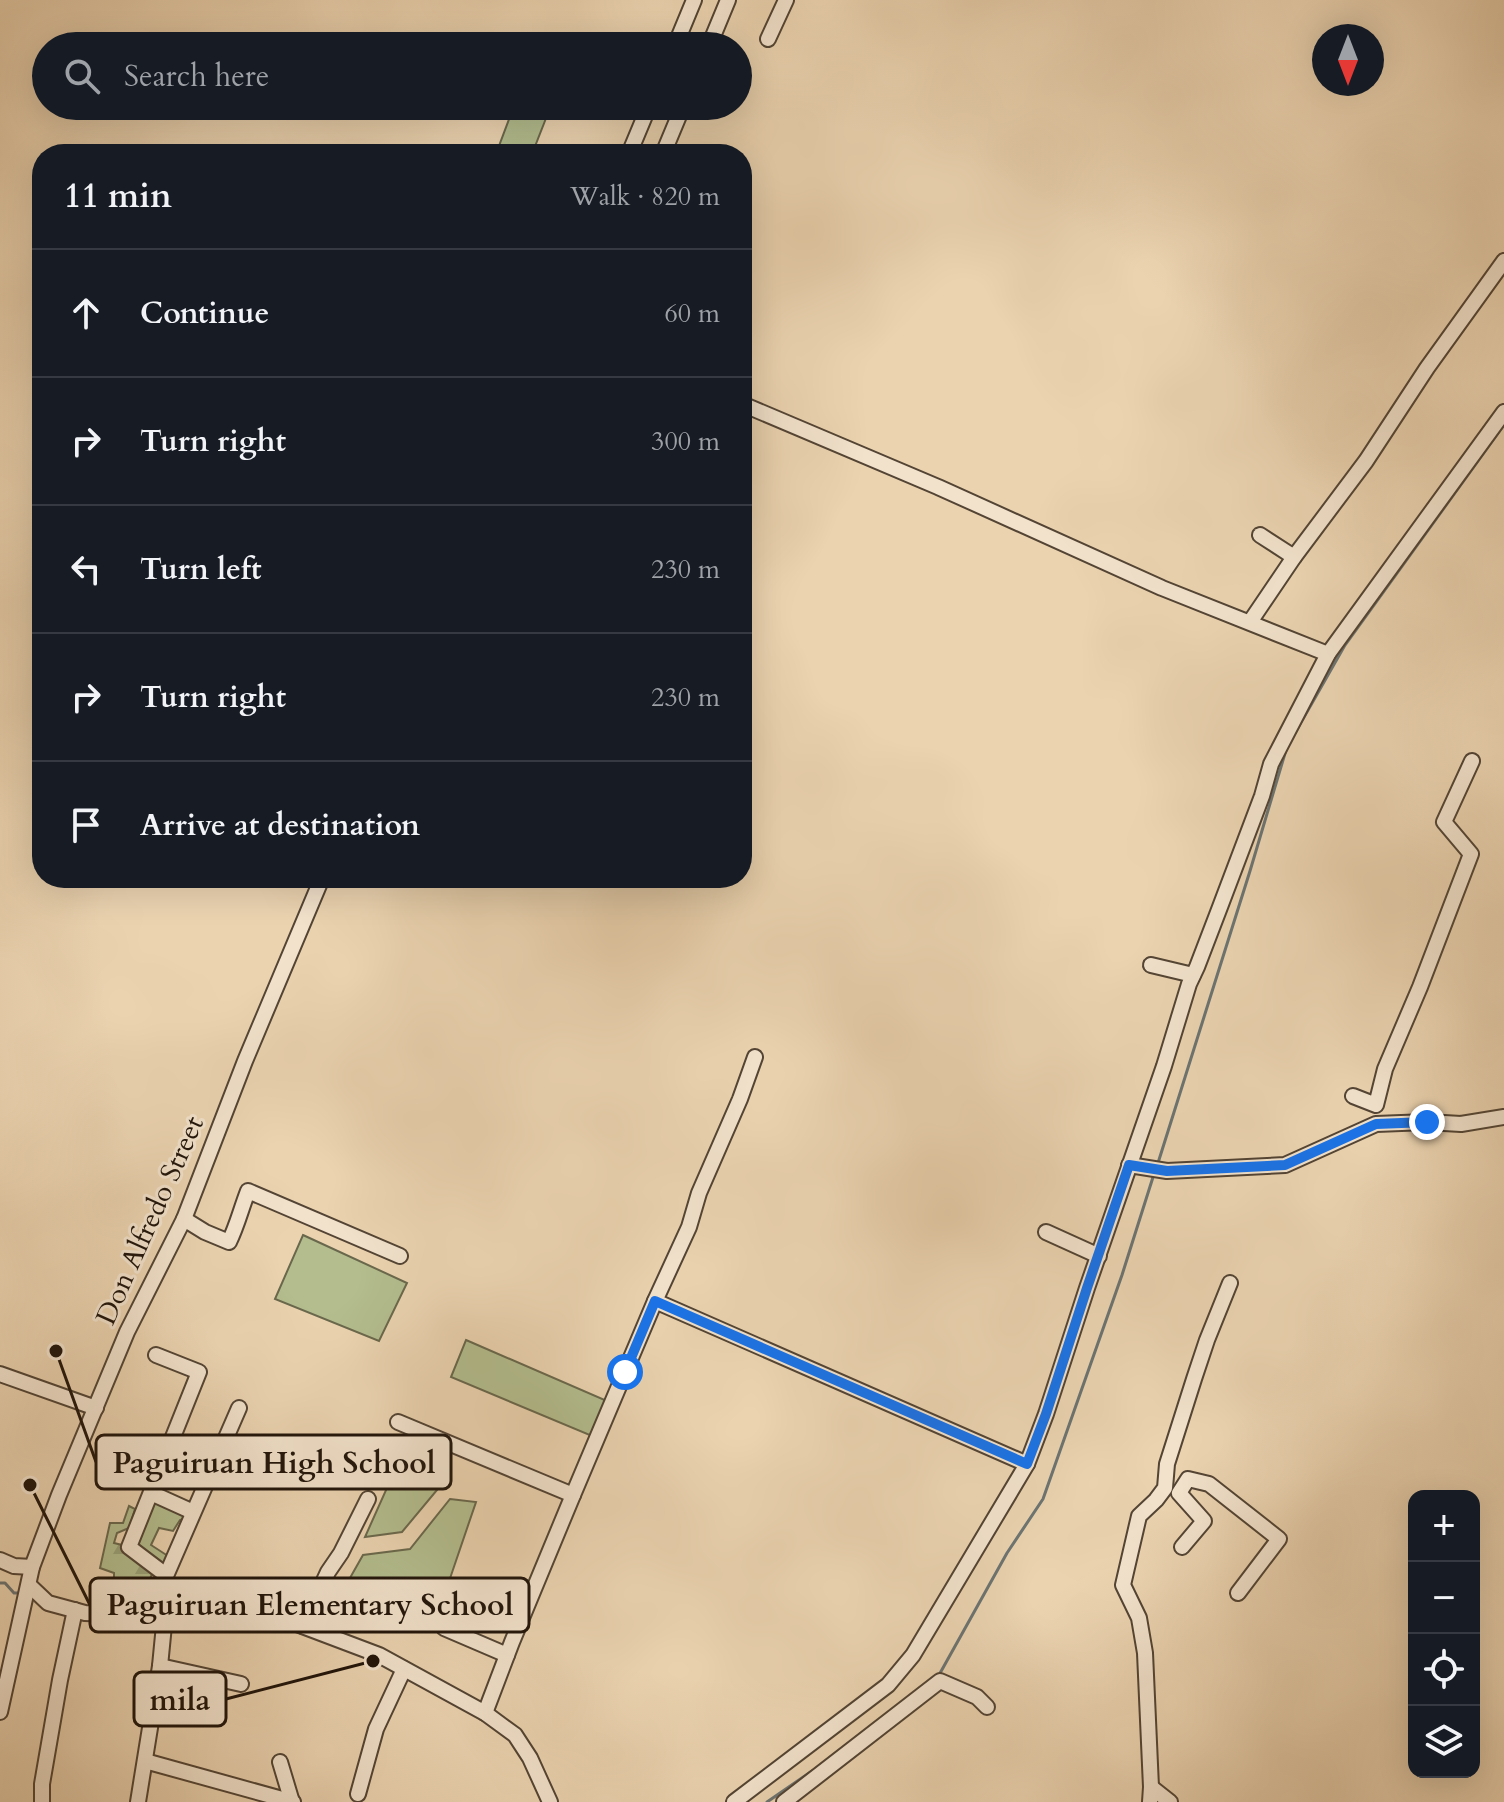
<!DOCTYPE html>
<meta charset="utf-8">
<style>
:root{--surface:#171b24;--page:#242831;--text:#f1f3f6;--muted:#9ea1a6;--line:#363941}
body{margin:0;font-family:Cardo,serif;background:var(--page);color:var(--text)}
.controls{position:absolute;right:24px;bottom:24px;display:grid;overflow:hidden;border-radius:16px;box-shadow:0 8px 32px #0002}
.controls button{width:72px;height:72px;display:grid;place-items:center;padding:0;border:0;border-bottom:2px solid var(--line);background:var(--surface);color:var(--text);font:40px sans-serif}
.compass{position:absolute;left:1312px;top:24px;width:72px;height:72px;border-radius:50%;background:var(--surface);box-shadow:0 8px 32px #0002;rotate:180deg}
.stop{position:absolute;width:24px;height:24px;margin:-18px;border:6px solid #1a73e8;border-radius:50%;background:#fff}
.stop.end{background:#1a73e8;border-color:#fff;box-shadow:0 2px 8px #0008}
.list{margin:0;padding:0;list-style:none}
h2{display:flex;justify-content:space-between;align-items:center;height:104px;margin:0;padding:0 32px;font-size:34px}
h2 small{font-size:26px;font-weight:400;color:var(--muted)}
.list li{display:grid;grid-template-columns:52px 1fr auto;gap:24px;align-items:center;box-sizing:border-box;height:128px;padding:0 32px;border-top:2px solid var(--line)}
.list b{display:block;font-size:30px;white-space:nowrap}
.list em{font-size:26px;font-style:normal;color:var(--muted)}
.icon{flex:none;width:44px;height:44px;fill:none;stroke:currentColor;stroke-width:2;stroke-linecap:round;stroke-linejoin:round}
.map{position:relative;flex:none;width:1504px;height:1802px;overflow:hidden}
.search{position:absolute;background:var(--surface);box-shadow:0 8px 32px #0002;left:32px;top:32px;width:720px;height:88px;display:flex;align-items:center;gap:20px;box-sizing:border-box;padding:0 28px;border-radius:44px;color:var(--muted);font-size:30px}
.panel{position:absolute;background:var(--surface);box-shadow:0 8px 32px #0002;left:32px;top:144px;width:720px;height:744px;border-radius:32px}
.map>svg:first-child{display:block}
.grass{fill:#b3bd8e;stroke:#6a684c;stroke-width:2}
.forest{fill:url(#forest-firs);stroke:#6a684c;stroke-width:2}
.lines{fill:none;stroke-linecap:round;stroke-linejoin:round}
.stream{stroke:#6c7472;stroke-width:3}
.minor-casing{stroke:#534434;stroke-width:18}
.minor{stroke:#f2e2cc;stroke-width:14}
.route{stroke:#1a73e8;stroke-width:10}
.labels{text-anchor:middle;stroke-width:6;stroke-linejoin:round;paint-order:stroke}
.street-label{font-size:28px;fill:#20140a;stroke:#f2e2cc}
.leader{fill:none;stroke:#20140a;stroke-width:3}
.callout-dot{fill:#20140a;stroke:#f2e2cc;stroke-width:3}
.callout{fill:#f2e2cc;stroke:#20140a;stroke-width:3}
.callout-label{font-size:30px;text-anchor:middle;font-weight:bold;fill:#20140a}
</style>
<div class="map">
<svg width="1504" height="1802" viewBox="0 0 1504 1802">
<defs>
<pattern id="forest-firs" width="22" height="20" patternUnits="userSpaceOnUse" patternTransform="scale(2)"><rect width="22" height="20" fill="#b3bd8e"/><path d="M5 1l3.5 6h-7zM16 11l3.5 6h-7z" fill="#9aa279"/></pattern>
</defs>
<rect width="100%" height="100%" fill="#ebd3b0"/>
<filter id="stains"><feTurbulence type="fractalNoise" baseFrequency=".0025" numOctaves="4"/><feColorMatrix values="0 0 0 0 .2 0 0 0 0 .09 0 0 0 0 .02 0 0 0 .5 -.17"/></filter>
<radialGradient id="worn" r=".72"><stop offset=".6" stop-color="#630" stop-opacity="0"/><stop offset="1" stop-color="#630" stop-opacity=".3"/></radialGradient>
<g class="grass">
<polygon points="514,106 546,106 550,108 532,154 520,154 499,146"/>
<polygon points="303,1235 407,1283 379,1341 275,1299"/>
<polygon points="466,1340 607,1401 592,1436 451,1377"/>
<polygon points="385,1443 447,1455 437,1490 402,1532 365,1537 391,1479 377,1476"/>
<polygon points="153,1498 187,1511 183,1519 180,1520 173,1531 159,1528 151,1545 168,1556 162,1569 133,1545"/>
<polygon points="450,1499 476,1502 443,1599 398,1594 346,1585 363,1555 410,1549"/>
</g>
<polygon class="forest" points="129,1506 135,1509 129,1528 117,1533 114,1543 122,1545 141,1565 153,1572 145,1590 114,1589 114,1573 100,1568 110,1523 123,1523"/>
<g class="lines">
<g class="stream">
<polyline points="1295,733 1345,645 1504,425"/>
<polyline points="1158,1163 1250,871 1286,750"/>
<polyline points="0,1583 5,1583 14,1593 19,1593"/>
<polyline points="939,1675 1007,1553 1043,1499 1122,1275 1154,1174"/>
<polyline points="767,1802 812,1771"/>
</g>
<defs>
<g id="minor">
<polyline points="768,39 786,0"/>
<polyline points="675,46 694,0"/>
<polyline points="709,46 728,0"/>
<polyline points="629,154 649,106"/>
<polyline points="663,154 683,106"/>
<polyline points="742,404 938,487 1162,588 1328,654"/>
<polyline points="1260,535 1294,557"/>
<polyline points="1250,622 1294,557 1366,461 1427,368 1504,261"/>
<polyline points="1151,965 1193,975"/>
<polyline points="1353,1096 1376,1105 1385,1069 1420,987 1471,854 1444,822 1472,761"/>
<polyline points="1129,1165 1167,1171 1285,1165 1376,1124 1427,1122 1461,1124 1504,1117"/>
<path d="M184,1219L205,1232L229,1242C237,1226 241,1209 248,1191L400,1256"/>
<polyline points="1046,1232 1099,1256"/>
<polyline points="655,1301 1027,1464"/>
<polyline points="156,1355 199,1372 129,1547 166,1575"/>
<polyline points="0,1374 96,1408"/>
<polyline points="398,1422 573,1495"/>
<polyline points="130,1472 154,1484"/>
<polyline points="151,1493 193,1512"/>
<polyline points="1182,1547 1204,1521 1179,1493 1188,1479 1209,1484 1279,1539 1238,1593"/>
<polyline points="0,1560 14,1566 32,1567"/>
<polyline points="29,1585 48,1603 85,1613 131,1615 265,1615 289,1621 379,1655 485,1713 515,1735 530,1758 550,1802"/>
<polyline points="149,1615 239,1408"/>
<polyline points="303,1626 328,1572 341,1553 368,1499"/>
<polyline points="444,1628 507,1655"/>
<polyline points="160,1666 241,1684"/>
<polyline points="0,1712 32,1567 59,1495 127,1332 184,1219 245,1061 322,878"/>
<polyline points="485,1713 512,1642 573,1495 655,1301 689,1227 699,1193 740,1099 755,1057"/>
<polyline points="145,1761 293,1802"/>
<polyline points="280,1762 292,1802"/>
<polyline points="1151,1787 1170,1802"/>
<polyline points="358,1794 376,1729 404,1669"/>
<polyline points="42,1802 42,1784 60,1680 75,1610"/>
<polyline points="138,1802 160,1666 165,1615"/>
<polyline points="734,1802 888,1685 913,1655 1027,1464 1046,1414 1087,1288 1164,1066 1189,984 1197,967 1220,907 1262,796 1271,764 1328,654 1504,412"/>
<polyline points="784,1802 940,1681 977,1697 987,1707"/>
<polyline points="1150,1802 1151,1787 1145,1653 1139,1618 1123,1585 1139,1516 1156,1500 1165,1488 1167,1464 1194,1379 1207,1340 1230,1283"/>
</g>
</defs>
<use href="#minor" class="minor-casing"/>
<use href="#minor" class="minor"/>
</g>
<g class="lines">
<polyline class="route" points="625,1372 655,1301 1027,1464 1046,1414 1087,1288 1129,1165 1167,1171 1285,1165 1376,1124 1427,1122"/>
</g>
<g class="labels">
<g class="street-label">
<text transform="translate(149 1220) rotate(-66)" y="10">Don Alfredo Street</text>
</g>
</g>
<path class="leader" d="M56 1351L96 1462M30 1485L90 1605M373 1661L226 1699"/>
<g class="callout-dot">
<circle cx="56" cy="1351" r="8"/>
<circle cx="30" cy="1485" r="8"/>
<circle cx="373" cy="1661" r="8"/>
</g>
<g class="callout">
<rect x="96" y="1435" width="355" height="54" rx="8"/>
<rect x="90" y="1578" width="439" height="54" rx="8"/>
<rect x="134" y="1672" width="92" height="54" rx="8"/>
</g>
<g class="callout-label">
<text x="274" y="1473">Paguiruan High School</text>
<text x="310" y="1615">Paguiruan Elementary School</text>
<text x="180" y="1710">mila</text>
</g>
<rect width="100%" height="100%" filter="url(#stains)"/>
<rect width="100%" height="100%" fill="url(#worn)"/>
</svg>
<div class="controls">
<button>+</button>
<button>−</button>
<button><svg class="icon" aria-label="locate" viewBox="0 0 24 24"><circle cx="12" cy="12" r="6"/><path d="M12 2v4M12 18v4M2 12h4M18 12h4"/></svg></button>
<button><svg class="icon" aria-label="layers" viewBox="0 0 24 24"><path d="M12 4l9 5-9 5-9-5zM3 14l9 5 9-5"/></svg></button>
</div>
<svg class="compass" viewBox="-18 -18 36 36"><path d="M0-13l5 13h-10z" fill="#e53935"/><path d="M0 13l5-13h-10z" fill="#9ea1a6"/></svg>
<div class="stop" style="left:625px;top:1372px"></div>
<div class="stop end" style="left:1427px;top:1122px"></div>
<div class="search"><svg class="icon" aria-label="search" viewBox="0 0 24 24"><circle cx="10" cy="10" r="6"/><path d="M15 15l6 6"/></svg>Search here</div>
<section class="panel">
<h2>11 min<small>Walk · 820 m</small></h2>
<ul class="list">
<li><svg class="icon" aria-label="ahead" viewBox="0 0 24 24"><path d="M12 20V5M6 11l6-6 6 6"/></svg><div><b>Continue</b></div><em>60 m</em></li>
<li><svg class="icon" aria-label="right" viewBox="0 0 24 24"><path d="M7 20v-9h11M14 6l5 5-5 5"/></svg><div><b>Turn right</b></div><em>300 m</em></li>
<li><svg class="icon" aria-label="left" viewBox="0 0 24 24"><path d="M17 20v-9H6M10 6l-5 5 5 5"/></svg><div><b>Turn left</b></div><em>230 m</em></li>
<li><svg class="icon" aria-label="right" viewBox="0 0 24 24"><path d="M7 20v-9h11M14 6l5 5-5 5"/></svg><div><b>Turn right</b></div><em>230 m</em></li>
<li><svg class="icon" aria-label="arrive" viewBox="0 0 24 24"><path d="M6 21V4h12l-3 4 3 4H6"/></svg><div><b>Arrive at destination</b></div></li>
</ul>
</section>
</div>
